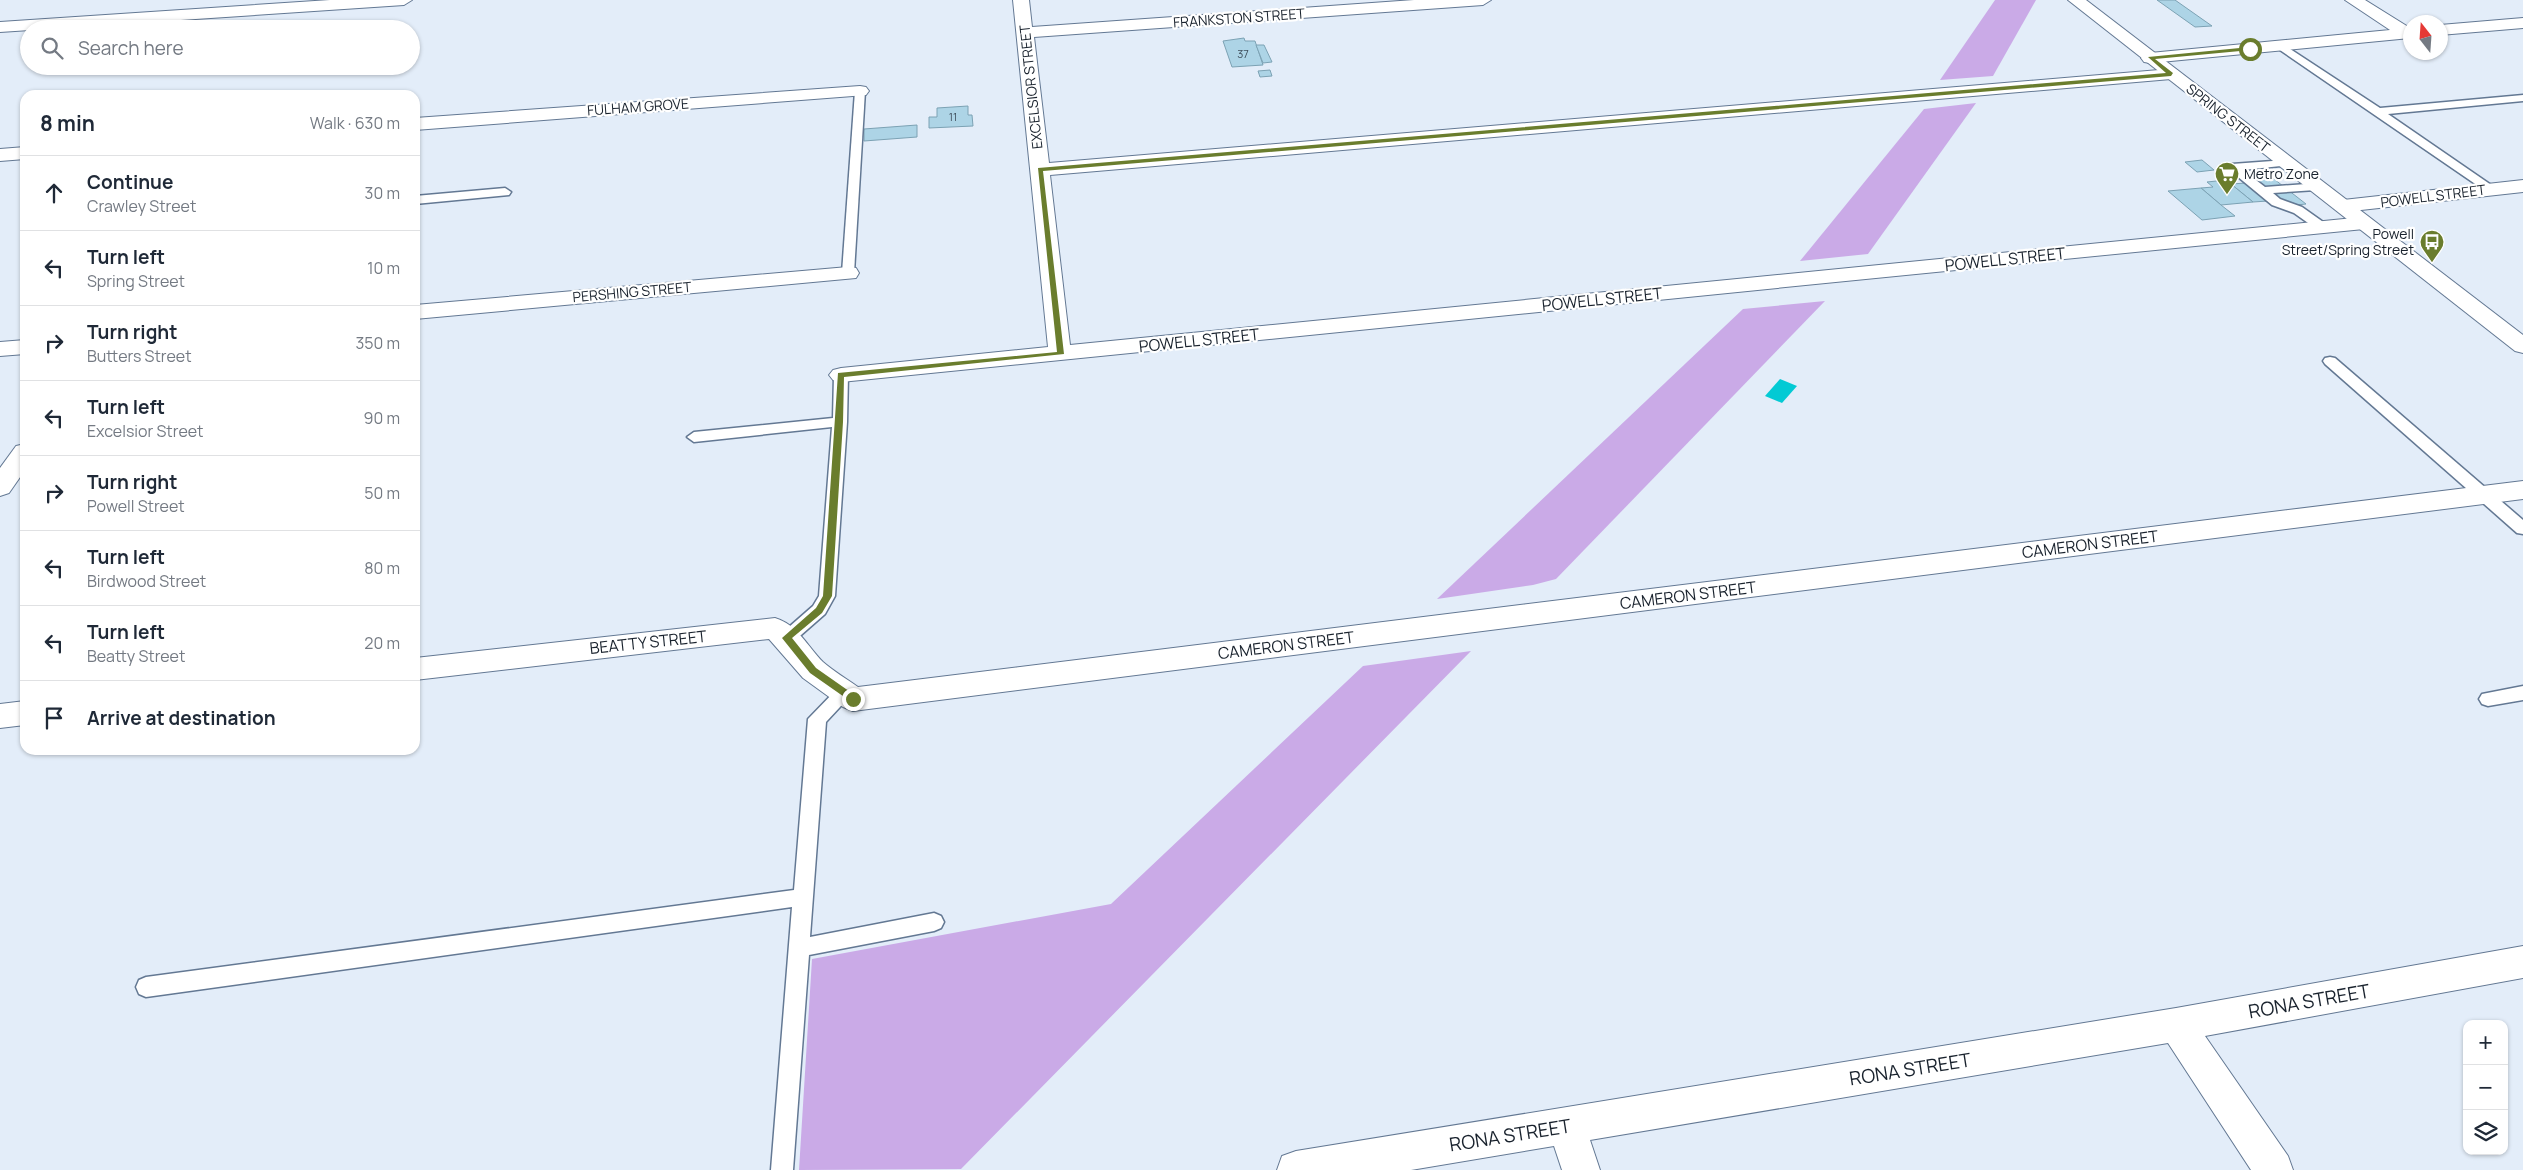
<!DOCTYPE html>
<meta charset="utf-8">
<style>
:root{--surface:#fff;--page:#f2f2f3;--text:#1f2937;--muted:#747a83;--line:#e0e1e3}
body{margin:0;font-family:Manrope,sans-serif;background:var(--page);color:var(--text)}
.controls{position:absolute;right:15px;bottom:15px;display:grid;overflow:hidden;border-radius:10px;box-shadow:0 1px 4px #0004}
.controls button{width:45px;height:45px;display:grid;place-items:center;padding:0;border:0;border-bottom:1px solid var(--line);background:var(--surface);color:var(--text);font:25px sans-serif}
.compass{position:absolute;left:2403px;top:15px;width:45px;height:45px;border-radius:50%;background:var(--surface);box-shadow:0 1px 4px #0004;rotate:343deg}
.stop{position:absolute;width:15px;height:15px;margin:-11px;border:4px solid #6a7d2d;border-radius:50%;background:#fff}
.stop.end{background:#6a7d2d;border-color:#fff;box-shadow:0 1px 5px #0008}
.list{margin:0;padding:0;list-style:none}
h2{display:flex;justify-content:space-between;align-items:center;height:65px;margin:0;padding:0 20px;font-size:21px}
h2 small{font-size:16px;font-weight:400;color:var(--muted)}
.list li{display:grid;grid-template-columns:32px 1fr auto;gap:15px;align-items:center;box-sizing:border-box;height:75px;padding:0 20px;border-top:1px solid var(--line)}
.list b{display:block;font-size:19px;white-space:nowrap}
.list p{margin:0;font-size:16px;white-space:nowrap;color:var(--muted)}
.list em{font-size:16px;font-style:normal;color:var(--muted)}
.icon{flex:none;width:28px;height:28px;fill:none;stroke:currentColor;stroke-width:2;stroke-linecap:round;stroke-linejoin:round}
.map{position:relative;flex:none;width:2523px;height:1170px;overflow:hidden}
.search{position:absolute;background:var(--surface);box-shadow:0 1px 4px #0004;left:20px;top:20px;width:400px;height:55px;display:flex;align-items:center;gap:12px;box-sizing:border-box;padding:0 18px;border-radius:28px;color:var(--muted);font-size:19px}
.panel{position:absolute;background:var(--surface);box-shadow:0 1px 4px #0004;left:20px;top:90px;width:400px;height:665px;border-radius:15px}
.map>svg:first-child{display:block}
.green{fill:#caaae7}
.water{fill:#03cad4}
.building{fill:#add4e6;stroke:#7ca2b4}
.lines{fill:none;stroke-linecap:round;stroke-linejoin:round}
.service-casing{stroke:#637893;stroke-width:3}
.minor-casing{stroke:#637893;stroke-width:2}
.primary-casing{stroke:#637893;stroke-width:2}
.service{fill:#fff;fill-rule:evenodd}
.minor{fill:#fff;fill-rule:evenodd}
.primary{fill:#fff;fill-rule:evenodd}
.route{fill:#6a7d2d}
.labels{text-anchor:middle;stroke-width:4.5;stroke-linejoin:round;paint-order:stroke}
.far-number-label{font-size:11px;fill:#3e4e5b}
.far-street-label{font-size:14px;fill:#19222d;stroke:#fff}
.far-poi-label{font-size:14px;fill:#19222d;stroke:#fff;text-anchor:start}
.street-label{font-size:16px;fill:#19222d;stroke:#fff}
.near-street-label{font-size:19px;fill:#19222d;stroke:#fff}
</style>
<div class="map">
<svg width="2523" height="1170" viewBox="0 0 2523 1170">
<rect width="100%" height="100%" fill="#e3edf9"/>
<g class="green">
<polygon points="1995,0 2036,0 1993,76 1940,80"/>
<polygon points="1976,103 1868,254 1800,261 1924,109"/>
<polygon points="1825,301 1556,579 1533,585 1437,599 1743,309"/>
<polygon points="1471,651 961,1169 799,1170 812,959 1111,904 1363,666"/>
</g>
<polygon class="water" points="1780,379 1797,386 1782,403 1765,396"/>
<g class="building">
<polygon points="2157,0 2175,0 2212,26 2195,27"/>
<polygon points="1244,38 1245,41 1255,41 1263,65 1232,67 1223,41"/>
<polygon points="1256,45 1264,45 1272,62 1263,63"/>
<polygon points="1270,70 1272,76 1260,77 1258,71"/>
<polygon points="968,106 968,115 972,115 973,126 929,128 929,117 937,117 937,108"/>
<polygon points="917,125 917,137 864,141 864,129"/>
<polygon points="2202,160 2214,170 2197,172 2185,162"/>
<polygon points="2265,172 2306,204 2277,207 2268,201 2253,202 2231,184 2246,183 2236,174"/>
<polygon points="2226,180 2231,184 2253,202 2221,205 2201,188 2213,187 2207,182"/>
<polygon points="2201,188 2221,205 2235,216 2202,220 2168,191"/>
</g>
<g class="lines">
<defs>
<g id="service">
<polygon points="2281,43 2380,108 2523,95 2523,101 2388,114 2497,189 2491,193 2487,192 2277,48 2277,44"/>
<polygon points="860,88 865,91 854,273 848,277 842,273 855,91"/>
<polygon points="2286,160 2292,163 2290,165 2243,170 2265,187 2320,183 2320,189 2316,190 2273,193 2280,199 2302,207 2326,224 2328,227 2326,230 2318,230 2294,213 2272,205 2226,167 2232,164"/>
<polygon points="505,188 511,192 509,195 415,204 415,196"/>
<polygon points="2330,357 2335,358 2523,520 2523,534 2517,533 2325,364 2323,361 2325,358"/>
<polygon points="841,371 848,375 847,422 835,596 825,614 793,642 787,644 781,642 779,638 781,634 813,606 819,596 832,427 694,442 687,437 694,432 833,418 834,375"/>
<polygon points="844,686 850,688 853,693 826,722 810,937 934,913 941,916 944,922 941,928 934,931 809,955 793,1170 771,1170 792,907 146,997 139,994 136,987 139,980 146,977 794,890 808,719 838,688"/>
<polygon points="2523,686 2523,700 2488,706 2482,704 2479,699 2482,694"/>
</g>
<g id="minor">
<polygon points="330,0 412,0 404,5 0,32 0,22"/>
<polygon points="1013,0 1029,0 1032,27 1414,0 1491,0 1483,5 1034,37 1049,163 2171,69 2177,70 2180,74 2177,78 2171,79 1050,175 1070,345 2364,217 2371,219 2374,223 2371,227 2364,229 841,382 833,380 829,375 833,370 841,368 1048,347"/>
<polygon points="2345,0 2365,0 2410,28 2410,38 2150,63 2144,62 2141,58 2144,54 2150,53 2390,30"/>
<polygon points="2523,18 2523,28 2440,35 2440,25"/>
<polygon points="860,86 866,87 869,91 866,95 415,130 415,118"/>
<polygon points="25,147 25,159 0,161 0,149"/>
<polygon points="2523,180 2523,192 2343,212 2336,210 2333,206 2336,202 2343,200"/>
<polygon points="848,267 856,268 859,273 856,278 415,319 415,305"/>
<polygon points="25,340 25,354 0,356 0,342"/>
<polygon points="25,444 25,470 9,493 0,496 0,468 16,446"/>
<path d="M2523,481V499L853,711L843,707L803,678L769,639L415,680V658L775,618C798,625 807,646 823,662C833,671 847,679 858,687Z"/>
<polygon points="25,701 25,725 0,728 0,704"/>
<polygon points="2523,946 2523,978 2205,1036 2288,1156 2293,1170 2251,1170 2168,1043 1590,1140 1600,1170 1562,1170 1554,1146 1411,1170 1277,1170 1282,1156 1296,1151 2176,1008"/>
</g>
<polygon id="primary" points="2068,0 2086,0 2523,335 2523,353 2515,351"/>
</defs>
<use href="#service" class="service-casing"/>
<use href="#minor" class="minor-casing"/>
<use href="#primary" class="primary-casing"/>
<use href="#service" class="service"/>
<use href="#minor" class="minor"/>
<use href="#primary" class="primary"/>
</g>
<polygon class="route" points="2250,47 2251,50 2155,59 2173,73 2171,76 1043,171 1064,354 844,377 843,422 832,596 822,613 792,638 816,668 856,696 856,701 850,701 810,673 782,638 816,608 823,596 838,373 1057,352 1038,168 2166,73 2148,57"/>
<defs>
<symbol id="supermarket-pin" viewBox="-11 -11 22 30"><path d="M0 17L-7.5 6A9.5 9.5 0 1 1 7.5 6Z" fill="#6a7d2d" stroke="#fff"/><path d="M-6-5.5h2.5l.6 2H6L4.5 2H-2.5L-4.4-4H-6ZM-1.5 3.2a1.3 1.3 0 1 0 .1 0ZM3 3.2a1.3 1.3 0 1 0 .1 0Z" fill="#fff"/></symbol>
<symbol id="bus-pin" viewBox="-11 -11 22 30"><path d="M0 17L-7.5 6A9.5 9.5 0 1 1 7.5 6Z" fill="#6a7d2d" stroke="#fff"/><path d="M-5-6H5V4H4V6H2V4H-2V6H-4V4H-5ZM-3.5-4V0h7V-4ZM-3.5 1.2v1.5H-2V1.2ZM2 1.2v1.5H3.5V1.2Z" fill="#fff"/></symbol>
</defs>
<g fill-rule="evenodd">
<use href="#supermarket-pin" x="2213" y="160" width="28" height="38"/>
<use href="#bus-pin" x="2418" y="228" width="28" height="38"/>
</g>
<g class="labels">
<g class="far-number-label">
<text x="1243" y="58">37</text>
<text x="953" y="121">11</text>
</g>
<g class="far-street-label">
<text transform="translate(1239 18) rotate(-4)" y="5">FRANKSTON STREET</text>
<text transform="translate(1031 87) rotate(-96)" y="5">EXCELSIOR STREET</text>
<text transform="translate(638 107) rotate(-4)" y="5">FULHAM GROVE</text>
<text transform="translate(2228 118) rotate(38)" y="5">SPRING STREET</text>
<text transform="translate(2433 196) rotate(-7)" y="5">POWELL STREET</text>
<text transform="translate(632 292) rotate(-5)" y="5">PERSHING STREET</text>
</g>
<g class="far-poi-label">
<text x="2244" y="179">Metro Zone</text>
<text x="2414" y="239" text-anchor="end">Powell<tspan x="2414" dy="16">Street/Spring Street</tspan></text>
</g>
<g class="street-label">
<text transform="translate(2005 259) rotate(-6)" y="6">POWELL STREET</text>
<text transform="translate(1602 299) rotate(-6)" y="6">POWELL STREET</text>
<text transform="translate(1199 340) rotate(-6)" y="6">POWELL STREET</text>
<text transform="translate(2090 544) rotate(-7)" y="6">CAMERON STREET</text>
<text transform="translate(1688 595) rotate(-7)" y="6">CAMERON STREET</text>
<text transform="translate(648 642) rotate(-6)" y="6">BEATTY STREET</text>
<text transform="translate(1286 645) rotate(-7)" y="6">CAMERON STREET</text>
</g>
<g class="near-street-label">
<text transform="translate(2309 1001) rotate(-10)" y="7">RONA STREET</text>
<text transform="translate(1910 1069) rotate(-9)" y="7">RONA STREET</text>
<text transform="translate(1510 1135) rotate(-9)" y="7">RONA STREET</text>
</g>
</g>
</svg>
<div class="controls">
<button>+</button>
<button>−</button>
<button><svg class="icon" aria-label="layers" viewBox="0 0 24 24"><path d="M12 4l9 5-9 5-9-5zM3 14l9 5 9-5"/></svg></button>
</div>
<svg class="compass" viewBox="-18 -18 36 36"><path d="M0-13l5 13h-10z" fill="#e53935"/><path d="M0 13l5-13h-10z" fill="#747a83"/></svg>
<div class="stop" style="left:2250px;top:49px"></div>
<div class="stop end" style="left:853px;top:699px"></div>
<div class="search"><svg class="icon" aria-label="search" viewBox="0 0 24 24"><circle cx="10" cy="10" r="6"/><path d="M15 15l6 6"/></svg>Search here</div>
<section class="panel">
<h2>8 min<small>Walk · 630 m</small></h2>
<ul class="list">
<li><svg class="icon" aria-label="ahead" viewBox="0 0 24 24"><path d="M12 20V5M6 11l6-6 6 6"/></svg><div><b>Continue</b><p>Crawley Street</p></div><em>30 m</em></li>
<li><svg class="icon" aria-label="left" viewBox="0 0 24 24"><path d="M17 20v-9H6M10 6l-5 5 5 5"/></svg><div><b>Turn left</b><p>Spring Street</p></div><em>10 m</em></li>
<li><svg class="icon" aria-label="right" viewBox="0 0 24 24"><path d="M7 20v-9h11M14 6l5 5-5 5"/></svg><div><b>Turn right</b><p>Butters Street</p></div><em>350 m</em></li>
<li><svg class="icon" aria-label="left" viewBox="0 0 24 24"><path d="M17 20v-9H6M10 6l-5 5 5 5"/></svg><div><b>Turn left</b><p>Excelsior Street</p></div><em>90 m</em></li>
<li><svg class="icon" aria-label="right" viewBox="0 0 24 24"><path d="M7 20v-9h11M14 6l5 5-5 5"/></svg><div><b>Turn right</b><p>Powell Street</p></div><em>50 m</em></li>
<li><svg class="icon" aria-label="left" viewBox="0 0 24 24"><path d="M17 20v-9H6M10 6l-5 5 5 5"/></svg><div><b>Turn left</b><p>Birdwood Street</p></div><em>80 m</em></li>
<li><svg class="icon" aria-label="left" viewBox="0 0 24 24"><path d="M17 20v-9H6M10 6l-5 5 5 5"/></svg><div><b>Turn left</b><p>Beatty Street</p></div><em>20 m</em></li>
<li><svg class="icon" aria-label="arrive" viewBox="0 0 24 24"><path d="M6 21V4h12l-3 4 3 4H6"/></svg><div><b>Arrive at destination</b></div></li>
</ul>
</section>
</div>
